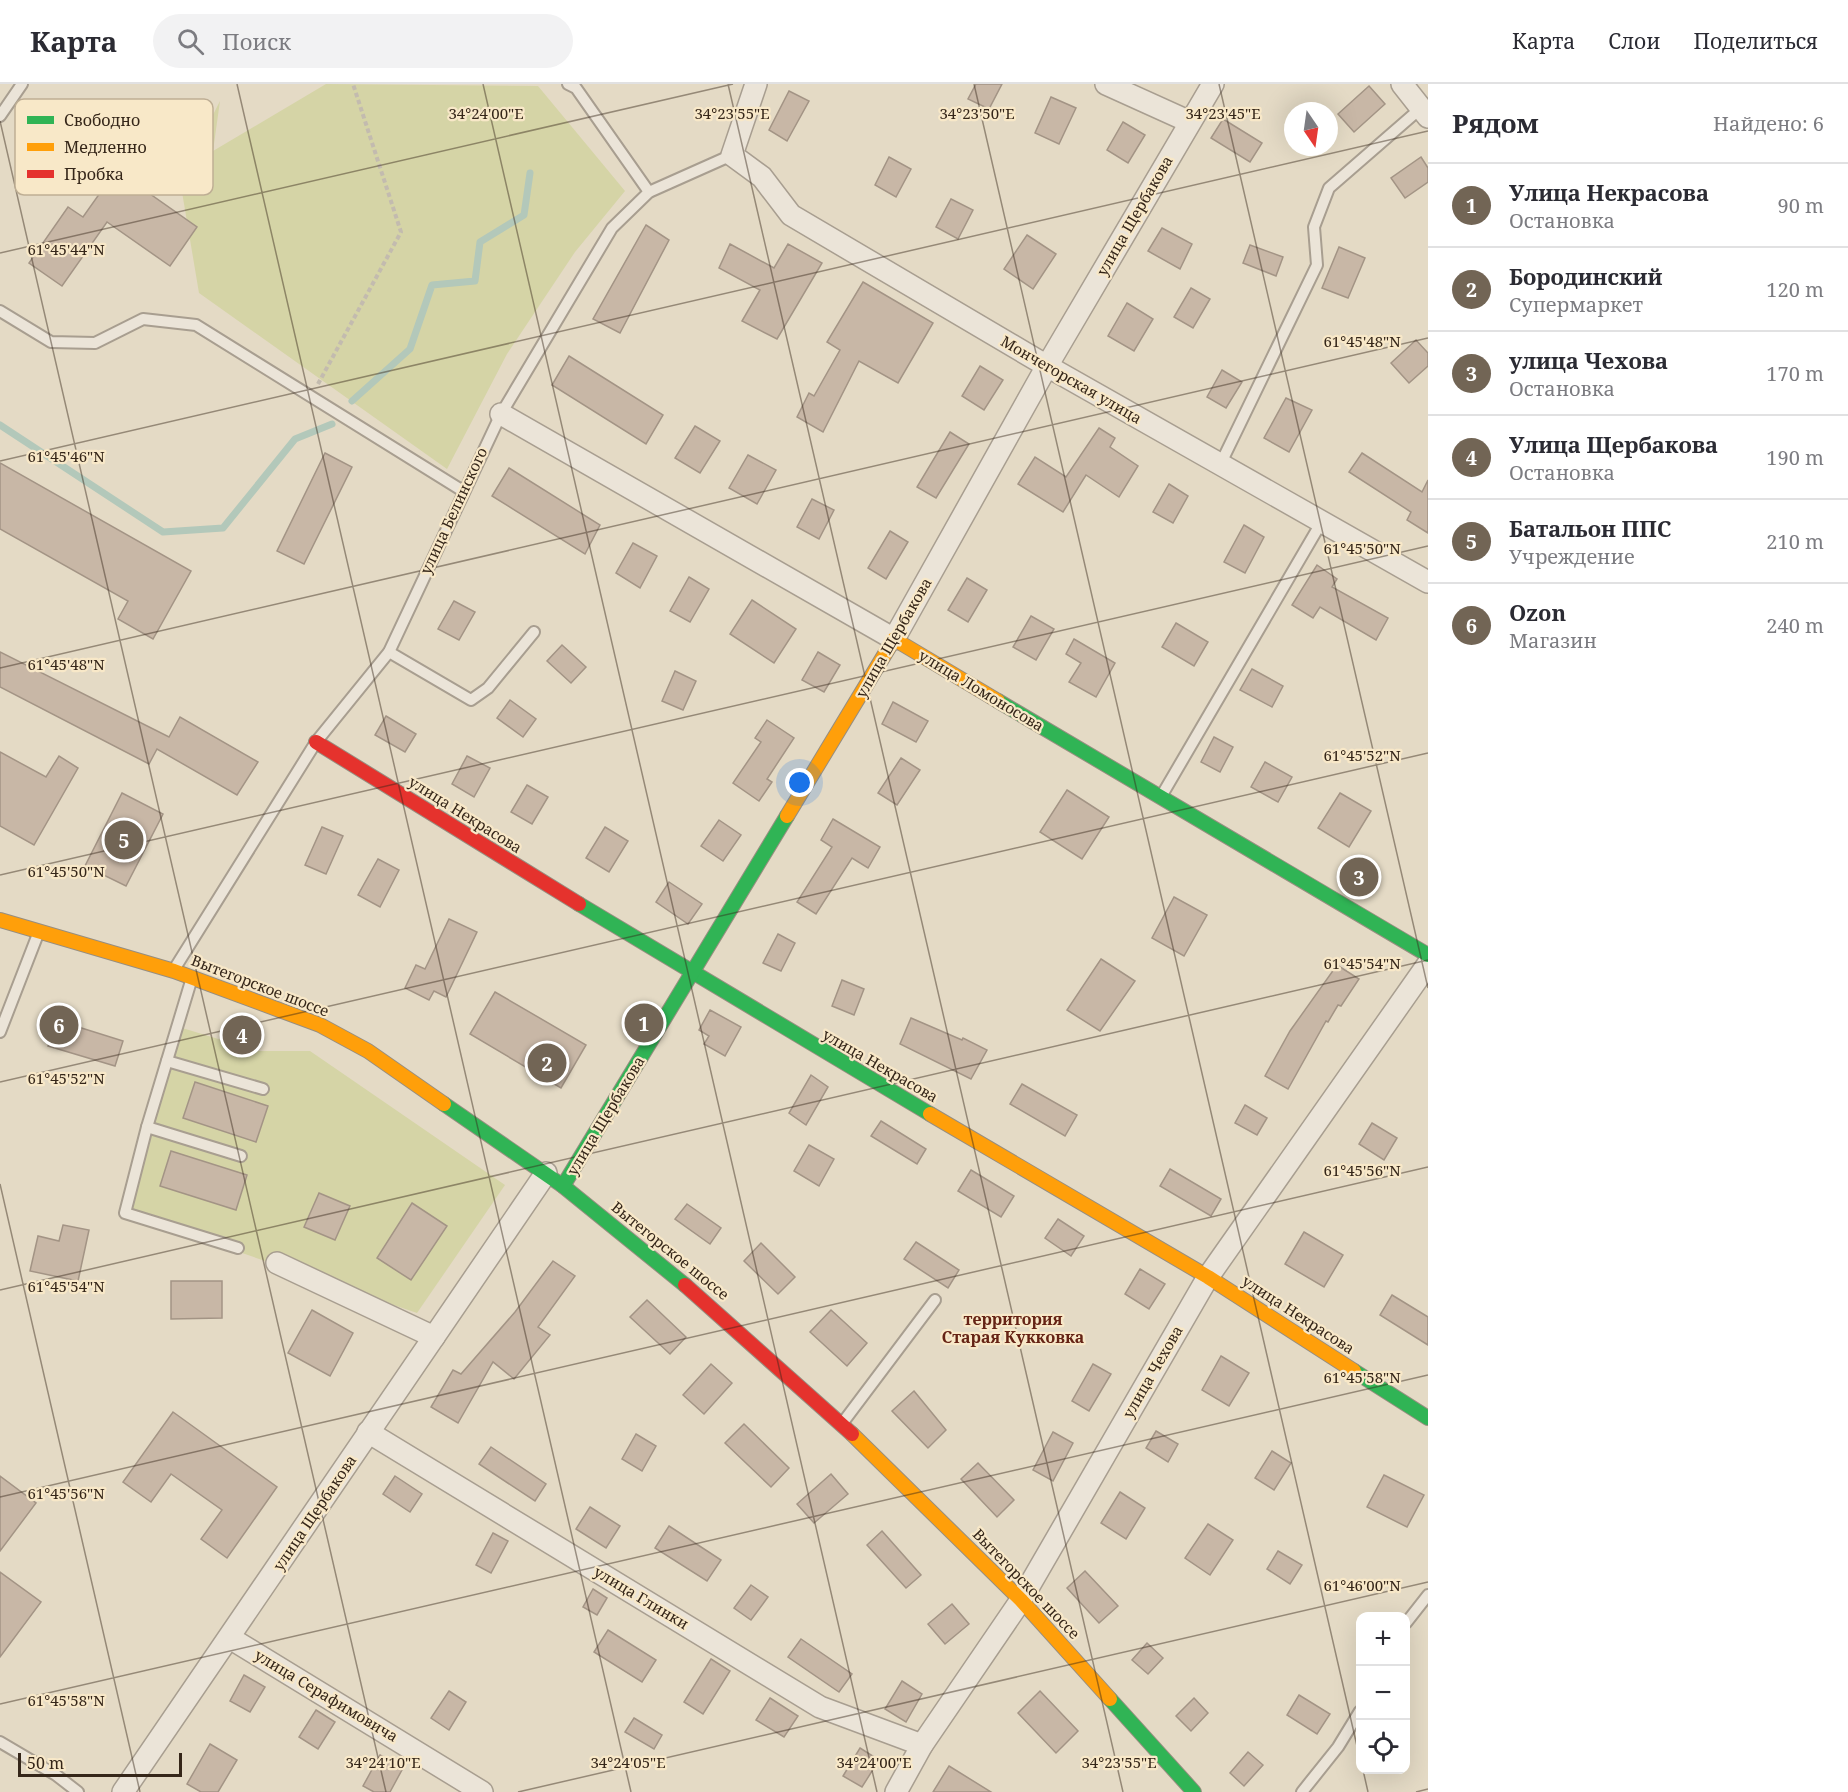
<!DOCTYPE html>
<html lang="ru">
<meta charset="utf-8">
<style>
:root{--surface:#fff;--page:#f2f2f3;--text:#2b2b33;--muted:#7c7c81;--line:#e1e1e2;--accent:#726555}
body{margin:0;font-family:"Noto Serif",serif;background:var(--page);color:var(--text)}
.controls{position:absolute;right:18px;bottom:18px;display:grid;overflow:hidden;border-radius:12px;box-shadow:0 6px 24px #0002}
.controls button{width:54px;height:54px;display:grid;place-items:center;padding:0;border:0;border-bottom:2px solid var(--line);background:var(--surface);color:var(--text);font:30px sans-serif}
.compass{position:absolute;left:1284px;top:18px;width:54px;height:54px;border-radius:50%;background:var(--surface);box-shadow:0 6px 24px #0002;rotate:167deg}
.scale{position:absolute;left:18px;bottom:15px;width:164px;box-sizing:border-box;padding-left:6px;border:3px solid #352619;border-top:0;font-size:16px;line-height:21px;white-space:nowrap;color:#352619;-webkit-text-stroke:4px #f8e8c8;paint-order:stroke}
.you{position:absolute;left:800px;top:699px;width:21px;height:21px;margin:-15px;border:4px solid #fff;border-radius:50%;background:#1a73e8;box-shadow:0 0 0 9px #1a73e833}
.badge{display:grid;place-items:center;width:39px;height:39px;border-radius:50%;background:var(--accent);color:#fff;font-size:20px;font-weight:700}
.pin{position:absolute;translate:-50% -50%;border:3px solid #fff;box-shadow:0 2px 6px #0006}
.list{margin:0;padding:0;list-style:none}
h2{display:flex;justify-content:space-between;align-items:center;height:78px;margin:0;padding:0 24px;font-size:26px}
h2 small{font-size:20px;font-weight:400;color:var(--muted)}
.list li{display:grid;grid-template-columns:39px 1fr auto;gap:18px;align-items:center;box-sizing:border-box;height:84px;padding:0 24px;border-top:2px solid var(--line)}
.list b{display:block;font-size:22px;white-space:nowrap}
.list p{margin:0;font-size:20px;white-space:nowrap;color:var(--muted)}
.list em{font-size:20px;font-style:normal;color:var(--muted)}
.icon{flex:none;width:33px;height:33px;fill:none;stroke:currentColor;stroke-width:2;stroke-linecap:round;stroke-linejoin:round}
.map{position:relative;flex:none;width:1428px;height:1708px;overflow:hidden}
header{display:flex;align-items:center;gap:36px;box-sizing:border-box;height:84px;padding:0 30px;background:var(--surface);border-bottom:2px solid var(--line)}
header strong{font-size:28px}
nav{display:flex;gap:33px;margin-inline-start:auto;font-size:21px}
.search{width:420px;height:54px;background:var(--page);display:flex;align-items:center;gap:15px;box-sizing:border-box;padding:0 21px;border-radius:33px;color:var(--muted);font-size:22px}
main{display:flex}
aside{flex:1;background:var(--surface)}
.map>svg:first-child{display:block}
.green{fill:#d5d4a6}
.lines{fill:none;stroke-linecap:round;stroke-linejoin:round}
.stream{stroke:#b3c8ba;stroke-width:7}
.building{fill:#c8b7a6;stroke:#a39485;stroke-width:1.5}
.lane-casing{stroke:#a89e90;stroke-width:14}
.street-casing{stroke:#a89e90;stroke-width:24}
.fast-casing{stroke:#978e80;stroke-width:16}
.slow-casing{stroke:#978e80;stroke-width:16}
.jam-casing{stroke:#978e80;stroke-width:16}
.path{stroke:#c3bbaf;stroke-width:4;stroke-dasharray:4.5 3;stroke-linecap:butt}
.lane{stroke:#ebe4d8;stroke-width:10}
.street{stroke:#ebe4d8;stroke-width:21}
.fast{stroke:#30b455;stroke-width:14}
.slow{stroke:#ff9f0a;stroke-width:14}
.jam{stroke:#e5322d;stroke-width:14}
.ticks{fill:none;stroke:#352619;stroke-width:1.5;stroke-opacity:0.45}
.labels{text-anchor:middle;stroke-width:4.5;stroke-linejoin:round;paint-order:stroke}
.street-label{font-size:15px;fill:#352619;stroke:#f8e8c8}
.neighbourhood-label{font-size:16px;font-weight:bold;fill:#652315;stroke:#f8e8c8}
.key{fill:#f8e8c8;stroke:#beae94;stroke-width:1.5}
.key-label{font-size:16px;fill:#352619}
.ticks-label{font-size:15px;text-anchor:middle;fill:#352619;stroke:#f8e8c8;stroke-width:4.5;stroke-linejoin:round;paint-order:stroke}
</style>
<header>
<strong>Карта</strong>
<div class="search"><svg class="icon" aria-label="search" viewBox="0 0 24 24"><circle cx="10" cy="10" r="6"/><path d="M15 15l6 6"/></svg>Поиск</div>
<nav><a>Карта</a><a>Слои</a><a>Поделиться</a></nav>
</header>
<main>
<div class="map">
<svg width="1428" height="1708" viewBox="0 0 1428 1708">
<rect width="100%" height="100%" fill="#e4dac5"/>
<g class="green">
<polygon points="326,0 538,2 625,107 575,168 507,270 447,385 199,209 180,96 220,17 213,67"/>
<polygon points="179,943 258,967 310,967 505,1101 417,1229 125,1129"/>
</g>
<g class="lines">
<g class="stream">
<polyline points="352,317 410,265 432,201 475,197 480,158 524,131 530,89"/>
<polyline points="0,341 163,448 223,444 295,355 332,340"/>
</g>
</g>
<g class="building">
<polygon points="976,0 1002,0 989,25 968,15"/>
<polygon points="1369,2 1385,20 1354,48 1338,30"/>
<polygon points="789,7 809,17 787,57 769,46"/>
<polygon points="1051,13 1076,24 1059,60 1035,49"/>
<polygon points="68,17 152,76 136,100 197,143 170,182 107,138 62,202 29,179 68,123 83,133 105,102 41,57"/>
<polygon points="1223,35 1262,59 1250,78 1211,54"/>
<polygon points="1123,38 1145,51 1128,79 1107,66"/>
<polygon points="889,73 911,85 896,113 875,101"/>
<polygon points="1421,73 1428,84 1428,98 1405,114 1391,94"/>
<polygon points="951,115 973,126 958,155 936,143"/>
<polygon points="646,141 669,156 620,249 593,235"/>
<polygon points="1162,144 1192,160 1180,185 1148,167"/>
<polygon points="1027,151 1056,170 1033,205 1004,185"/>
<polygon points="730,160 774,184 788,160 822,179 777,255 742,237 760,206 719,184"/>
<polygon points="1250,161 1283,173 1276,192 1243,179"/>
<polygon points="1339,163 1365,174 1348,214 1322,204"/>
<polygon points="863,198 933,239 898,299 859,277 823,348 797,333 809,309 814,312 840,266 827,258"/>
<polygon points="1191,204 1210,215 1193,244 1174,233"/>
<polygon points="1127,219 1153,235 1134,267 1108,252"/>
<polygon points="1416,256 1428,269 1428,282 1409,299 1391,279"/>
<polygon points="569,272 663,331 646,360 552,301"/>
<polygon points="980,282 1003,296 984,326 962,312"/>
<polygon points="1222,286 1242,298 1226,324 1207,313"/>
<polygon points="1286,314 1312,326 1289,368 1264,354"/>
<polygon points="695,342 720,357 700,389 675,374"/>
<polygon points="1099,344 1115,354 1110,363 1138,382 1119,413 1086,391 1063,428 1018,400 1035,373 1066,393"/>
<polygon points="950,348 969,360 936,414 917,403"/>
<polygon points="325,369 352,383 304,480 277,467"/>
<polygon points="1362,369 1422,408 1428,396 1428,449 1407,436 1411,428 1349,388"/>
<polygon points="748,371 776,386 757,420 729,404"/>
<polygon points="0,379 191,487 153,555 118,535 128,517 0,445"/>
<polygon points="509,384 600,441 585,470 492,412"/>
<polygon points="1169,400 1188,412 1173,439 1153,428"/>
<polygon points="812,415 834,426 819,455 797,443"/>
<polygon points="1244,441 1264,453 1245,489 1224,478"/>
<polygon points="890,447 908,458 886,495 868,484"/>
<polygon points="633,459 657,472 640,504 616,489"/>
<polygon points="1317,481 1337,495 1332,503 1388,534 1376,556 1320,523 1313,534 1292,521"/>
<polygon points="689,493 709,505 690,538 670,527"/>
<polygon points="967,494 987,506 968,538 948,526"/>
<polygon points="752,516 796,545 774,579 730,550"/>
<polygon points="454,517 475,528 459,556 438,545"/>
<polygon points="1031,532 1054,545 1036,576 1013,563"/>
<polygon points="1176,539 1208,558 1194,582 1162,563"/>
<polygon points="1074,555 1115,579 1096,613 1069,598 1081,579 1066,570"/>
<polygon points="562,561 586,583 571,599 547,577"/>
<polygon points="0,568 169,653 180,633 258,678 237,711 157,665 149,680 0,603"/>
<polygon points="818,568 840,581 824,608 802,596"/>
<polygon points="1252,585 1283,602 1272,623 1240,606"/>
<polygon points="675,587 696,597 683,626 662,617"/>
<polygon points="510,616 536,635 523,653 497,634"/>
<polygon points="893,618 928,637 916,658 882,640"/>
<polygon points="386,632 416,650 405,668 375,651"/>
<polygon points="767,636 794,654 767,695 772,698 759,717 733,699 761,658 755,654"/>
<polygon points="1214,653 1233,663 1220,688 1201,678"/>
<polygon points="0,668 46,693 59,672 78,684 34,761 0,742"/>
<polygon points="467,672 490,684 474,713 452,700"/>
<polygon points="901,674 920,686 897,721 878,709"/>
<polygon points="1265,678 1292,693 1278,718 1251,703"/>
<polygon points="527,701 548,713 532,740 511,728"/>
<polygon points="1067,706 1109,733 1082,775 1040,748"/>
<polygon points="122,709 163,730 126,802 85,782"/>
<polygon points="1340,709 1371,727 1349,763 1318,744"/>
<polygon points="833,735 880,763 868,784 852,774 816,830 797,818 832,763 821,756"/>
<polygon points="719,736 741,751 723,777 701,762"/>
<polygon points="322,743 343,752 326,790 305,781"/>
<polygon points="605,743 628,757 609,788 586,774"/>
<polygon points="378,775 399,786 380,823 358,811"/>
<polygon points="669,798 702,820 688,840 656,818"/>
<polygon points="1174,813 1207,831 1184,872 1152,854"/>
<polygon points="449,835 477,848 446,913 434,907 429,916 405,904 416,881 425,885"/>
<polygon points="778,850 795,859 781,887 763,879"/>
<polygon points="1101,875 1135,897 1100,947 1067,926"/>
<polygon points="1337,881 1359,895 1341,922 1338,921 1328,938 1326,937 1288,1005 1265,992 1290,947"/>
<polygon points="842,896 864,905 854,931 832,922"/>
<polygon points="495,908 586,961 561,1004 470,950"/>
<polygon points="710,926 741,943 725,972 704,960 709,952 699,946"/>
<polygon points="911,934 962,956 963,954 987,966 971,995 900,960"/>
<polygon points="56,936 123,957 115,982 48,962"/>
<polygon points="811,991 828,1003 806,1041 789,1029"/>
<polygon points="195,998 268,1022 256,1058 183,1034"/>
<polygon points="1022,1000 1077,1031 1065,1052 1010,1020"/>
<polygon points="1245,1021 1267,1034 1257,1051 1235,1039"/>
<polygon points="881,1037 926,1065 917,1080 871,1052"/>
<polygon points="1372,1039 1397,1054 1384,1076 1359,1060"/>
<polygon points="809,1061 834,1075 819,1102 794,1087"/>
<polygon points="171,1067 247,1091 236,1126 160,1102"/>
<polygon points="1170,1085 1221,1115 1211,1132 1160,1102"/>
<polygon points="971,1086 1014,1112 1001,1133 958,1107"/>
<polygon points="319,1109 350,1122 335,1156 304,1143"/>
<polygon points="412,1119 447,1142 411,1196 377,1174"/>
<polygon points="687,1120 721,1144 710,1160 675,1135"/>
<polygon points="1058,1135 1084,1152 1071,1172 1045,1154"/>
<polygon points="63,1141 89,1146 78,1197 30,1187 38,1152 59,1157"/>
<polygon points="1304,1148 1343,1171 1324,1203 1285,1180"/>
<polygon points="916,1158 959,1186 948,1204 904,1175"/>
<polygon points="761,1159 795,1193 778,1210 744,1177"/>
<polygon points="553,1177 575,1192 538,1243 550,1251 514,1295 493,1278 458,1339 431,1323 453,1286 461,1290 515,1228"/>
<polygon points="1140,1185 1165,1200 1149,1225 1125,1210"/>
<polygon points="171,1197 222,1197 222,1234 171,1235"/>
<polygon points="1392,1211 1428,1233 1428,1261 1380,1231"/>
<polygon points="647,1216 686,1253 670,1270 630,1233"/>
<polygon points="312,1226 353,1249 330,1292 288,1269"/>
<polygon points="831,1226 867,1259 847,1282 810,1248"/>
<polygon points="1221,1272 1249,1289 1229,1322 1202,1306"/>
<polygon points="711,1280 732,1299 704,1330 683,1311"/>
<polygon points="1093,1280 1111,1290 1089,1327 1072,1317"/>
<polygon points="914,1307 946,1346 928,1364 892,1327"/>
<polygon points="173,1328 277,1403 227,1474 201,1455 222,1426 171,1390 151,1418 123,1398"/>
<polygon points="744,1340 789,1384 771,1403 725,1359"/>
<polygon points="1156,1347 1178,1360 1168,1378 1146,1364"/>
<polygon points="1053,1348 1073,1359 1053,1397 1033,1386"/>
<polygon points="636,1350 656,1362 642,1387 622,1375"/>
<polygon points="491,1363 546,1400 535,1417 479,1380"/>
<polygon points="1272,1367 1291,1379 1274,1406 1255,1394"/>
<polygon points="978,1379 1014,1416 997,1433 961,1395"/>
<polygon points="831,1390 848,1410 814,1439 797,1420"/>
<polygon points="1384,1391 1424,1411 1407,1443 1367,1423"/>
<polygon points="0,1392 36,1419 0,1467"/>
<polygon points="395,1392 422,1410 410,1428 383,1410"/>
<polygon points="1120,1408 1145,1424 1126,1455 1101,1439"/>
<polygon points="590,1423 620,1442 606,1464 576,1445"/>
<polygon points="1208,1440 1233,1456 1210,1491 1185,1474"/>
<polygon points="669,1442 721,1476 707,1497 655,1464"/>
<polygon points="882,1447 921,1491 906,1504 867,1461"/>
<polygon points="493,1449 508,1457 491,1489 476,1481"/>
<polygon points="1278,1467 1302,1481 1290,1500 1267,1485"/>
<polygon points="1085,1487 1118,1522 1099,1539 1067,1504"/>
<polygon points="0,1488 41,1518 0,1573"/>
<polygon points="751,1501 768,1513 751,1536 734,1524"/>
<polygon points="593,1505 607,1514 597,1531 583,1523"/>
<polygon points="952,1520 969,1540 945,1560 928,1540"/>
<polygon points="608,1546 656,1576 642,1598 594,1568"/>
<polygon points="801,1555 852,1590 839,1608 788,1573"/>
<polygon points="1147,1559 1163,1574 1148,1590 1132,1576"/>
<polygon points="711,1575 730,1587 703,1630 684,1618"/>
<polygon points="244,1591 265,1603 250,1628 230,1617"/>
<polygon points="902,1597 922,1610 906,1638 885,1625"/>
<polygon points="449,1607 466,1618 449,1646 431,1634"/>
<polygon points="1040,1607 1078,1647 1056,1669 1018,1629"/>
<polygon points="1299,1611 1330,1630 1317,1650 1287,1631"/>
<polygon points="770,1614 798,1632 784,1653 756,1636"/>
<polygon points="1194,1614 1208,1629 1191,1647 1176,1632"/>
<polygon points="316,1626 335,1638 318,1665 299,1653"/>
<polygon points="634,1634 662,1651 654,1665 625,1648"/>
<polygon points="210,1660 237,1676 218,1708 201,1708 187,1700"/>
<polygon points="860,1664 879,1676 862,1703 843,1692"/>
<polygon points="1248,1668 1263,1681 1244,1702 1230,1689"/>
<polygon points="380,1671 403,1684 390,1708 374,1708 363,1702"/>
<polygon points="949,1682 991,1708 933,1708"/>
</g>
<g class="lines">
<defs>
<g id="lane">
<polyline points="568,0 576,4 649,108"/>
<polyline points="0,32 22,0"/>
<polyline points="0,227 51,258 95,259 143,235 196,241 463,407"/>
<polyline points="1220,381 1317,181 1314,143 1329,104 1421,24"/>
<polyline points="389,568 471,616 488,604 534,548"/>
<polyline points="1162,711 1321,439"/>
<polyline points="175,884 316,658 389,568 501,330 612,144 649,108 732,71"/>
<polyline points="191,897 147,1043 125,1129 238,1164"/>
<polyline points="0,948 38,850"/>
<polyline points="167,977 263,1005"/>
<polyline points="147,1043 241,1072"/>
<polyline points="844,1337 935,1216"/>
<polyline points="1406,1539 1428,1511"/>
<polyline points="0,1658 56,1691 78,1708"/>
<polyline points="1302,1708 1338,1663 1360,1627"/>
</g>
<g id="street">
<polyline points="756,0 732,71 762,93 791,131 1047,282 1428,498"/>
<polyline points="1106,0 1190,38"/>
<polyline points="1402,0 1428,33"/>
<polyline points="501,330 894,555 1047,282 1213,0"/>
<polyline points="277,1179 434,1253"/>
<polyline points="368,1348 820,1623 922,1661"/>
<polyline points="230,1554 482,1708"/>
<polyline points="123,1708 546,1089"/>
<polyline points="896,1708 922,1661 1021,1516 1208,1193 1428,880"/>
</g>
<g id="fast">
<polyline points="998,617 1428,871"/>
<polyline points="579,820 930,1030"/>
<polyline points="444,1020 563,1102 685,1201"/>
<polyline points="563,1102 787,732"/>
<polyline points="1354,1287 1428,1334"/>
<polyline points="1110,1615 1194,1708"/>
</g>
<g id="slow">
<polyline points="787,732 894,555 998,617"/>
<polyline points="0,836 174,887 320,941 368,967 444,1020"/>
<polyline points="930,1030 1208,1193 1354,1287"/>
<polyline points="852,1350 1021,1516 1110,1615"/>
</g>
<g id="jam">
<polyline points="316,658 579,820"/>
<polyline points="685,1201 852,1350"/>
</g>
</defs>
<use href="#lane" class="lane-casing"/>
<use href="#street" class="street-casing"/>
<use href="#fast" class="fast-casing"/>
<use href="#slow" class="slow-casing"/>
<use href="#jam" class="jam-casing"/>
<polyline class="path" points="318,300 401,148 353,0"/>
<use href="#lane" class="lane"/>
<use href="#street" class="street"/>
<use href="#fast" class="fast"/>
<use href="#slow" class="slow"/>
<use href="#jam" class="jam"/>
</g>
<path class="ticks" d="M237,0L631,1708M483,0L877,1708M728,0L1123,1708M974,0L1360,1675M1219,0L1428,904M0,37L386,1708M0,169L733,0M0,377L1428,47M0,584L1428,254M0,791L1428,462M0,998L1428,669M0,1100L140,1708M0,1206L1428,876M0,1413L1428,1083M0,1620L1428,1291M1363,1686L1368,1708M518,1708L1428,1498M1416,1708L1428,1705"/>
<g class="labels">
<g class="street-label">
<text transform="translate(1135 132) rotate(-60)" y="5">улица Щербакова</text>
<text transform="translate(1071 296) rotate(30)" y="5">Мончегорская улица</text>
<text transform="translate(454 427) rotate(-65)" y="5">улица Белинского</text>
<text transform="translate(894 554) rotate(-60)" y="5">улица Щербакова</text>
<text transform="translate(981 607) rotate(31)" y="5">улица Ломоносова</text>
<text transform="translate(465 731) rotate(32)" y="5">улица Некрасова</text>
<text transform="translate(260 902) rotate(21)" y="5">Вытегорское шоссе</text>
<text transform="translate(880 982) rotate(30)" y="5">улица Некрасова</text>
<text transform="translate(606 1032) rotate(-59)" y="5">улица Щербакова</text>
<text transform="translate(670 1167) rotate(39)" y="5">Вытегорское шоссе</text>
<text transform="translate(1298 1231) rotate(33)" y="5">улица Некрасова</text>
<text transform="translate(1153 1288) rotate(-60)" y="5">улица Чехова</text>
<text transform="translate(315 1429) rotate(-56)" y="5">улица Щербакова</text>
<text transform="translate(1026 1500) rotate(46)" y="5">Вытегорское шоссе</text>
<text transform="translate(641 1514) rotate(31)" y="5">улица Глинки</text>
<text transform="translate(326 1612) rotate(31)" y="5">улица Серафимовича</text>
</g>
<g class="neighbourhood-label">
<text x="1013" y="1241">территория<tspan x="1013" dy="18">Старая Кукковка</tspan></text>
</g>
</g>
<rect x="15" y="15" width="198" height="96" rx="9" class="key"/>
<rect x="27" y="32" width="27" height="8" fill="#30b455"/>
<rect x="27" y="59" width="27" height="8" fill="#ff9f0a"/>
<rect x="27" y="86" width="27" height="8" fill="#e5322d"/>
<g class="key-label">
<text x="64" y="42">Свободно</text>
<text x="64" y="69">Медленно</text>
<text x="64" y="96">Пробка</text>
</g>
<g class="ticks-label">
<text x="486" y="35">34°24'00"E</text>
<text x="732" y="35">34°23'55"E</text>
<text x="977" y="35">34°23'50"E</text>
<text x="1223" y="35">34°23'45"E</text>
<text x="66" y="171">61°45'44"N</text>
<text x="1362" y="263">61°45'48"N</text>
<text x="66" y="378">61°45'46"N</text>
<text x="1362" y="470">61°45'50"N</text>
<text x="66" y="586">61°45'48"N</text>
<text x="1362" y="677">61°45'52"N</text>
<text x="66" y="793">61°45'50"N</text>
<text x="1362" y="885">61°45'54"N</text>
<text x="66" y="1000">61°45'52"N</text>
<text x="1362" y="1092">61°45'56"N</text>
<text x="66" y="1208">61°45'54"N</text>
<text x="1362" y="1299">61°45'58"N</text>
<text x="66" y="1415">61°45'56"N</text>
<text x="1362" y="1507">61°46'00"N</text>
<text x="66" y="1622">61°45'58"N</text>
<text x="383" y="1684">34°24'10"E</text>
<text x="628" y="1684">34°24'05"E</text>
<text x="874" y="1684">34°24'00"E</text>
<text x="1119" y="1684">34°23'55"E</text>
</g>
</svg>
<div class="controls">
<button>+</button>
<button>−</button>
<button><svg class="icon" aria-label="locate" viewBox="0 0 24 24"><circle cx="12" cy="12" r="6"/><path d="M12 2v4M12 18v4M2 12h4M18 12h4"/></svg></button>
</div>
<svg class="compass" viewBox="-18 -18 36 36"><path d="M0-13l5 13h-10z" fill="#e53935"/><path d="M0 13l5-13h-10z" fill="#7c7c81"/></svg>
<div class="scale">50 m</div>
<div class="you"></div>
<div class="pin badge" style="left:644px;top:939px">1</div>
<div class="pin badge" style="left:547px;top:979px">2</div>
<div class="pin badge" style="left:1359px;top:793px">3</div>
<div class="pin badge" style="left:242px;top:951px">4</div>
<div class="pin badge" style="left:124px;top:756px">5</div>
<div class="pin badge" style="left:59px;top:941px">6</div>
</div>
<aside>
<h2>Рядом<small>Найдено: 6</small></h2>
<ul class="list">
<li><span class="badge">1</span><div><b>Улица Некрасова</b><p>Остановка</p></div><em>90 m</em></li>
<li><span class="badge">2</span><div><b>Бородинский</b><p>Супермаркет</p></div><em>120 m</em></li>
<li><span class="badge">3</span><div><b>улица Чехова</b><p>Остановка</p></div><em>170 m</em></li>
<li><span class="badge">4</span><div><b>Улица Щербакова</b><p>Остановка</p></div><em>190 m</em></li>
<li><span class="badge">5</span><div><b>Батальон ППС</b><p>Учреждение</p></div><em>210 m</em></li>
<li><span class="badge">6</span><div><b>Ozon</b><p>Магазин</p></div><em>240 m</em></li>
</ul>
</aside>
</main>
